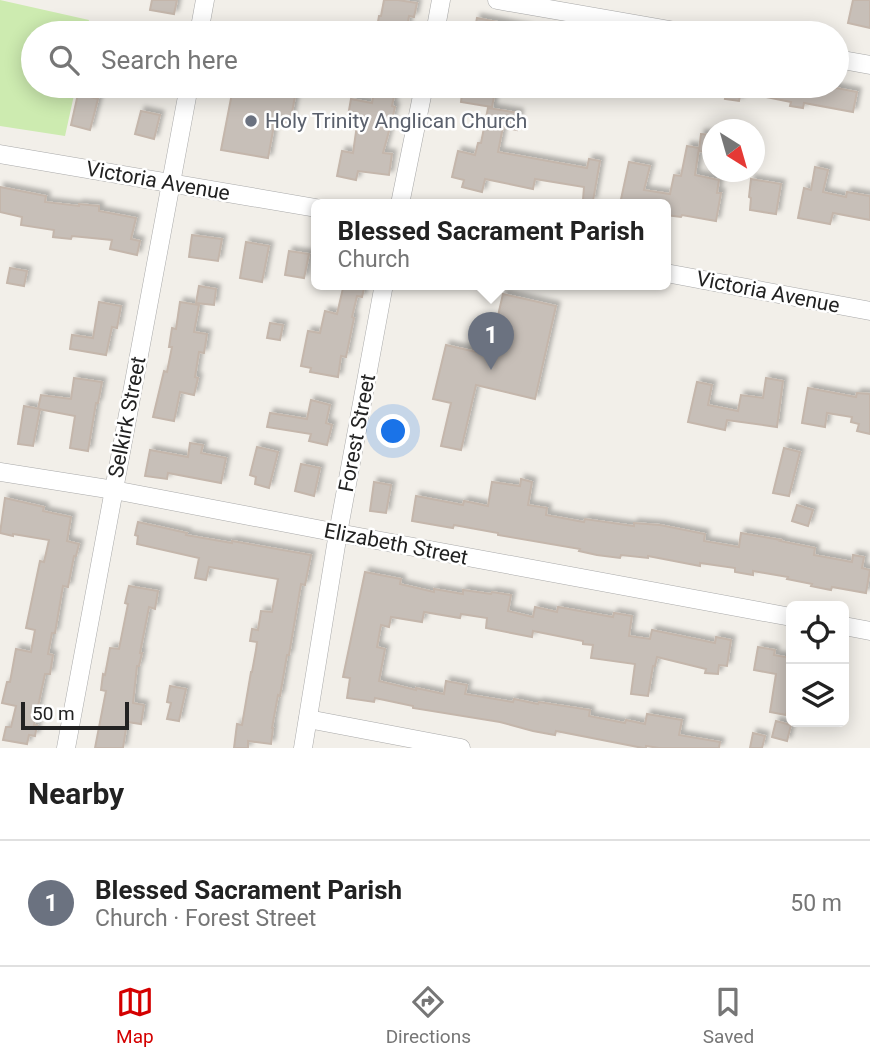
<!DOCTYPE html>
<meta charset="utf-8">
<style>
:root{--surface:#fff;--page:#f2f2f2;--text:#222;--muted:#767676;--line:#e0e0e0;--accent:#d40000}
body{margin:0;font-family:Roboto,sans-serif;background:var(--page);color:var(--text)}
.controls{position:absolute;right:21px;bottom:21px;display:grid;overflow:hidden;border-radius:10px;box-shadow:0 4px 18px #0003}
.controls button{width:63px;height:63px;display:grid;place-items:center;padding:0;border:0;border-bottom:2px solid var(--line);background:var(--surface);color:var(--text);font:35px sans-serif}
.compass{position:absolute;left:702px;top:119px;width:63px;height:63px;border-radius:50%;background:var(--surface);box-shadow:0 4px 18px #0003;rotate:143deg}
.scale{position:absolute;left:21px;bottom:18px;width:108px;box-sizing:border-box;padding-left:7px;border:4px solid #222;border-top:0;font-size:19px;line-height:24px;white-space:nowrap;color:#222;-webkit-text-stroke:5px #fff;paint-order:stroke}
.you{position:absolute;left:394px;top:432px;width:24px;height:24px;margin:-18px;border:5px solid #fff;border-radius:50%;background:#1a73e8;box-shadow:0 0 0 10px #1a73e833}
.badge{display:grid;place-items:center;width:46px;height:46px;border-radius:50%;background:var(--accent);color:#fff;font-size:23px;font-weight:700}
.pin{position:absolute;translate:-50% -58px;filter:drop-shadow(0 2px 4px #0008)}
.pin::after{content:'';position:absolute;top:37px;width:24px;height:21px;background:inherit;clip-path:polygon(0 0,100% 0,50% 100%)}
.popup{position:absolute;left:311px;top:199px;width:360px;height:91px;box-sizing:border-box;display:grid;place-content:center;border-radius:10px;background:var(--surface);filter:drop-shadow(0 2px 5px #0005);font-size:23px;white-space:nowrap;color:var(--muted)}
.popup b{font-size:26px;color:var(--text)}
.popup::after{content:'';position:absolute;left:50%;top:100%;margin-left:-14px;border:14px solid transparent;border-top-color:var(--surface)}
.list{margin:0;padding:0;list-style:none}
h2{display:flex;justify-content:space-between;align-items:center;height:91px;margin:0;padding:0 28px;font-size:30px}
h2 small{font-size:23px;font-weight:400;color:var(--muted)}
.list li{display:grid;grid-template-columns:46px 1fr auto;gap:21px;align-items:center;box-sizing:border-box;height:126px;padding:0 28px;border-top:2px solid var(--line)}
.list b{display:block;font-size:26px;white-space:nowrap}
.list p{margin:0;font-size:23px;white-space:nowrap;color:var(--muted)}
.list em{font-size:23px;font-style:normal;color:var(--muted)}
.icon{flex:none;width:38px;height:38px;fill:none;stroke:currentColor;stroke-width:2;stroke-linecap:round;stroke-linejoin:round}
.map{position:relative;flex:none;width:870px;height:748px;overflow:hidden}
.search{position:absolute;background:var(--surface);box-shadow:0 4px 18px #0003;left:21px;right:21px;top:21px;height:77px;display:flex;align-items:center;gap:18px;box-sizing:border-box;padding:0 24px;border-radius:38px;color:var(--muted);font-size:26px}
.sheet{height:217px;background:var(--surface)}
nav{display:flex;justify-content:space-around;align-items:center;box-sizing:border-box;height:98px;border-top:2px solid var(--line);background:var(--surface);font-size:19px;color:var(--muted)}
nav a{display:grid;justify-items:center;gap:4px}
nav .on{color:var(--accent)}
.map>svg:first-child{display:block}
.grass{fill:#cdebb0}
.building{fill:#c7bfb8;stroke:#c4b6ab;stroke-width:2;filter:url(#shadow)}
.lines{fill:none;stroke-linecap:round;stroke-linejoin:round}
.minor-casing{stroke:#a9a9a9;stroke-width:19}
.minor{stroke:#fff;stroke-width:18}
.worship-dot{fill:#6b7280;stroke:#fff;stroke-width:2.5}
.labels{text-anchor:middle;stroke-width:5;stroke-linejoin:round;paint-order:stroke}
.worship-label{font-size:21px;fill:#5b616d;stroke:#fff;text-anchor:start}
.street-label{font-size:21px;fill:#222;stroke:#fff}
</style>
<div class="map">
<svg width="870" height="748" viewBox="0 0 870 748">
<defs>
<filter id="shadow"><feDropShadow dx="4" dy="-4" stdDeviation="2" flood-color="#0004"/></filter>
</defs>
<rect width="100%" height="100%" fill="#f2efe9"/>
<polygon class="grass" points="0,0 89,20 86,33 33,33 33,86 76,86 65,136 0,126"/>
<g class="building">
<polygon points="152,0 177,0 174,14 150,10"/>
<polygon points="384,0 398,0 417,3 414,17 409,16 406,33 376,33 379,16 381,16"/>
<polygon points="853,0 870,0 870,28 848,23"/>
<polygon points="477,18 528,28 528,33 474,33"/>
<polygon points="247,86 297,86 290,123 275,120 268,158 221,150 233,88 247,90"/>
<polygon points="375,86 396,86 392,106 395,107 392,120 383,153 392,154 389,175 358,171 356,180 337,176 342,151 353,153 358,118 348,116 351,99 372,103"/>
<polygon points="463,86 496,86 492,107 461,102"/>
<polygon points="728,86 831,86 831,87 857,92 853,112 804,103 803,108 790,106 791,102 741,92 739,101 725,99"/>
<polygon points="78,94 98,99 90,130 71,125"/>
<polygon points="488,108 519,113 517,130 503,127 498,152 587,168 589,159 600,161 593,201 583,200 584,187 535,179 533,189 485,179 482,192 462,187 464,180 452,177 458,151 475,155 478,143 481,143"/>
<polygon points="141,111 160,115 154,139 135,134"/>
<polygon points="701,134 712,135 712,153 699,151"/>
<polygon points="687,146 699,148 695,175 719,180 717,193 721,193 716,221 682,215 681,217 666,215 666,204 620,204 629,162 650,166 644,190 670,194 674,175 681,176"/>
<polygon points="815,167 828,170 823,192 846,197 847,192 870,196 870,220 833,213 830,224 798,218 804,188 811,190"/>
<polygon points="751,179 781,184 776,214 750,210 751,198 749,197"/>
<polygon points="0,187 46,196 45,202 79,206 79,204 99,206 99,211 136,218 131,239 140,241 137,255 110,249 112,240 72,236 71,239 53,237 54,230 21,225 22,217 0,212"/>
<polygon points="192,235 222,239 218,261 189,257"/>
<polygon points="246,242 269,246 262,282 240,278"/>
<polygon points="289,251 309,254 304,278 285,275"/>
<polygon points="10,268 27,271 24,286 7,283"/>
<polygon points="344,284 365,284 362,297 357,296 352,317 354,318 346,357 341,356 338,377 310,372 311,368 301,366 308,331 320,333 325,311 337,314"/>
<polygon points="199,286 216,289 214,305 196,303"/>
<polygon points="503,294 556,306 535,399 476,385 461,450 441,446 451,403 433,399 446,345 489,355"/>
<polygon points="99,302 121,306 117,328 112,327 106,355 70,349 72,335 93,338"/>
<polygon points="180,302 199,305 194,332 207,334 204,353 199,352 195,377 198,378 194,395 180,392 174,421 153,417 164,371 167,372 172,347 169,347 172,328 176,329"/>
<polygon points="270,323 283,325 280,340 267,338"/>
<polygon points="74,378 102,382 98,403 96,403 88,451 70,448 75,416 38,409 41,395 71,399"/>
<polygon points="766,378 783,381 777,427 727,420 725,430 688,422 697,382 712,385 708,405 738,411 741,395 763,398"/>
<polygon points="808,388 856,397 857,393 870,394 870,434 857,431 859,424 851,422 852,417 827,413 825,427 802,423"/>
<polygon points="311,400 330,405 326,423 332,425 327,445 309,441 311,434 267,427 270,413 307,419"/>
<polygon points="24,406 40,409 33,446 18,444"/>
<polygon points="190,443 203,445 201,453 226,458 221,483 168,473 167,479 145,476 150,450 188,457"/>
<polygon points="257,447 278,452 269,488 255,484 256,477 250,475"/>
<polygon points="784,448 800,452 789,496 773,493"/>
<polygon points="301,464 320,468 314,496 295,491"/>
<polygon points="521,479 532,482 528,505 547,508 546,515 584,522 585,519 634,526 634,523 660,525 705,534 704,541 739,547 741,533 781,540 780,541 815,548 814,555 852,562 853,555 864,557 862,568 870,570 866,593 832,587 831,590 811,586 812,584 787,579 788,577 753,571 753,575 735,572 735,568 700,563 700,566 648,556 648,558 621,555 620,558 597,555 579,551 580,549 498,535 498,533 454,525 453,528 412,521 416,496 463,505 464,501 488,506 492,482 520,486"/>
<polygon points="374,482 391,485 386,513 370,511"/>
<polygon points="5,498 44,507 43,511 71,517 67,541 79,544 76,556 74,556 68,587 63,586 55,633 52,633 48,654 53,655 50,674 45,674 34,725 37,725 35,736 29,735 27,744 3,740 6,727 11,727 16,706 2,703 7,682 10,682 16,649 31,652 35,630 26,628 40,561 44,562 49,540 13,534 13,536 0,533"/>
<polygon points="797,505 813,510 808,526 792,521"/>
<polygon points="138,522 187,533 186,535 232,543 232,541 311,555 305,585 301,584 289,655 287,655 280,696 278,695 272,728 273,728 271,744 248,741 248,748 234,748 237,724 242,725 251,672 252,672 256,650 257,642 250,641 252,629 258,630 261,611 272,612 278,579 209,567 206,580 195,578 199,558 137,544 138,536 135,535"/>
<polygon points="365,572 401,579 400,584 434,592 434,589 463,594 463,590 491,594 492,592 511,595 508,611 533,617 535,607 557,612 558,607 613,617 614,613 632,616 629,636 650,639 652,630 715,643 716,637 731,640 727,666 719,665 718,674 705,673 706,669 657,657 655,666 653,666 648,696 631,694 635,664 591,658 593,645 583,644 583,641 533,631 532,637 486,628 487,618 461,614 460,618 424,612 422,622 391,617 389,627 381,625 377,647 385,649 379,681 416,690 416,688 444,694 446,681 467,685 465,694 513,702 514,699 538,704 539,702 590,710 589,716 625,723 626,720 645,724 647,714 682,720 679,735 720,742 719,748 659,748 646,746 646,748 643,748 556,731 555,735 533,731 500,722 413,708 413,706 375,698 374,702 347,698 350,678 343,677"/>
<polygon points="129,586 158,591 155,609 149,607 140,653 142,653 139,666 137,666 133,703 144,705 141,724 127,722 123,748 95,748 106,691 101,690 103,674 105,675 110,648 119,649 128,604 125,603"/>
<polygon points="758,647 775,650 774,655 791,658 791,686 786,715 770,712 776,674 754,670"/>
<polygon points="170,686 186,689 179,721 167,719 171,703 167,702"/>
<polygon points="776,721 791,725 787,741 772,737"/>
<polygon points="753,733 765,736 762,748 750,748"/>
</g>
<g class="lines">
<defs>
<g id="minor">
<polyline points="497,0 687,33"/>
<polyline points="199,33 205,0"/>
<polyline points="435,33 441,0"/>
<polyline points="837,59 870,65"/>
<polyline points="0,154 316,208"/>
<polyline points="400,204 424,86"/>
<polyline points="666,273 870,311"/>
<polyline points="0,472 114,490 338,533 791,617"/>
<polyline points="844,626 870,631"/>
<polyline points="308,719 461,748"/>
<polyline points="66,748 189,86"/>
<polyline points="303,748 338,533 384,284"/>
</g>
</defs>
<use href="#minor" class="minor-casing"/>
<use href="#minor" class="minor"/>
</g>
<circle class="worship-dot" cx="251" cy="121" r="7"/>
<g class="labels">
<g class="worship-label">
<text x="265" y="128">Holy Trinity Anglican Church</text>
</g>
<g class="street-label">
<text transform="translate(158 181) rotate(10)" y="7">Victoria Avenue</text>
<text transform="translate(768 292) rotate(11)" y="7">Victoria Avenue</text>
<text transform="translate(127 417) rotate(-79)" y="7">Selkirk Street</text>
<text transform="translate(357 433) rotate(-79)" y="7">Forest Street</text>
<text transform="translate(396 544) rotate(11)" y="7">Elizabeth Street</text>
</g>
</g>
</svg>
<div class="controls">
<button><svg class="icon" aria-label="locate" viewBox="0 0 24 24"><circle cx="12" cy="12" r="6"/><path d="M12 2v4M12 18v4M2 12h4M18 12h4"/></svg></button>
<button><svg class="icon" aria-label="layers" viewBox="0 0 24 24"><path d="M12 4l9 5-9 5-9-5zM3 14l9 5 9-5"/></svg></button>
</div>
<svg class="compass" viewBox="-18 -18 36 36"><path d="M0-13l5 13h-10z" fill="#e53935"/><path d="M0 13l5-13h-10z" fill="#767676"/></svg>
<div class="scale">50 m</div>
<div class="you"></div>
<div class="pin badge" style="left:491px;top:370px;background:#6b7280">1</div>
<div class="popup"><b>Blessed Sacrament Parish</b>Church</div>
<div class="search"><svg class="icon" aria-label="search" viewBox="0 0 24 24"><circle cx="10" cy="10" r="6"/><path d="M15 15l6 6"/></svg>Search here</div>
</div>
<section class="sheet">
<h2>Nearby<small></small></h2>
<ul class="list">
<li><span class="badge" style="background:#6b7280">1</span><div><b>Blessed Sacrament Parish</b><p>Church · Forest Street</p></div><em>50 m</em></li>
</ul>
</section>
<nav>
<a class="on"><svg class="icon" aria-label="map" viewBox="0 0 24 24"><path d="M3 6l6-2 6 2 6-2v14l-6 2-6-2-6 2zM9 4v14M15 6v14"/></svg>Map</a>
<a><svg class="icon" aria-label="directions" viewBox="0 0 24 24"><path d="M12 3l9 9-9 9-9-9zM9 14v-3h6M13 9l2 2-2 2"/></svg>Directions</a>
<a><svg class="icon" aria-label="saved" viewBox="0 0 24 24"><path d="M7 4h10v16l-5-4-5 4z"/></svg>Saved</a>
</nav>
